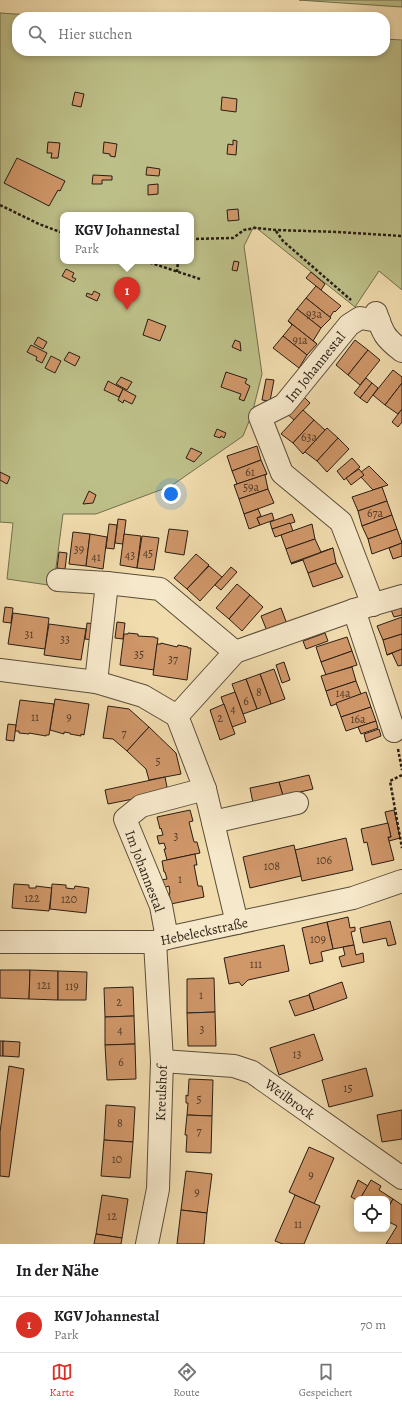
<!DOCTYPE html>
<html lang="de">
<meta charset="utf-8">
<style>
:root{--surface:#fff;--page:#f6f6f6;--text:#202124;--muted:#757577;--line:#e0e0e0;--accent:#d93025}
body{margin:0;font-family:Alegreya,serif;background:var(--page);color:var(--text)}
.controls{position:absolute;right:12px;bottom:12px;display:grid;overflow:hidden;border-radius:8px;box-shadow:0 2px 6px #0003}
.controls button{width:36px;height:36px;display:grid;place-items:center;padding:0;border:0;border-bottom:1px solid var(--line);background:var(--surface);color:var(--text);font:20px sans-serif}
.you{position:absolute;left:171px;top:494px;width:14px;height:14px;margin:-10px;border:3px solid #fff;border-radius:50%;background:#1a73e8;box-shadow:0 0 0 6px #1a73e833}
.badge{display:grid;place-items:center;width:26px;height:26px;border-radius:50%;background:var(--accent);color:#fff;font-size:13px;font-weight:700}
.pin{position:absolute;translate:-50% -33px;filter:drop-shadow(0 1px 2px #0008)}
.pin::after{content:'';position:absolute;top:21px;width:14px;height:12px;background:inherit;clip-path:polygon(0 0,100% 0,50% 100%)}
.popup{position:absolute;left:60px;top:212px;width:134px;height:52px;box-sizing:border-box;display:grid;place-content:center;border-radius:8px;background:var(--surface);filter:drop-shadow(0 1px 3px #0005);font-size:13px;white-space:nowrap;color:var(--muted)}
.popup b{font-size:15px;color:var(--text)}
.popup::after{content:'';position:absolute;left:50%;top:100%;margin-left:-8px;border:8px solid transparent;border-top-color:var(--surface)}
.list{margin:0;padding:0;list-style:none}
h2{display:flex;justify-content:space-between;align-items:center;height:52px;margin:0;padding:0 16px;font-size:17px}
h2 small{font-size:13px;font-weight:400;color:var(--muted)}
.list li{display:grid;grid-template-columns:26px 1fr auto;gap:12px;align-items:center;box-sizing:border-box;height:56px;padding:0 16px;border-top:1px solid var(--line)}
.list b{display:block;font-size:15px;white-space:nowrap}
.list p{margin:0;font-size:13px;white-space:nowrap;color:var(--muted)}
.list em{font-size:13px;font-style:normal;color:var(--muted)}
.icon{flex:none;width:22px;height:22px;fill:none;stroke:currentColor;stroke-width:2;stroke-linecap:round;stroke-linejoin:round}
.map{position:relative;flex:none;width:402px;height:1244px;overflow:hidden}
.search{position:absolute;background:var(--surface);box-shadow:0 2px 6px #0003;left:12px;right:12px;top:12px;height:44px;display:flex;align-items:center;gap:10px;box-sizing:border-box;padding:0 14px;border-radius:16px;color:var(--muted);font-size:15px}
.sheet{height:108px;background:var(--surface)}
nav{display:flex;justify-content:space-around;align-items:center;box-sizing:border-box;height:56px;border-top:1px solid var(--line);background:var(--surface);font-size:11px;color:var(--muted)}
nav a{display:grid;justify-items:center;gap:2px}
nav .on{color:var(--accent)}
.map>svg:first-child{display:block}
.green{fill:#bdbf88;stroke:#726e4e;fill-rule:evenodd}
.building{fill:#d09769;stroke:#281d14}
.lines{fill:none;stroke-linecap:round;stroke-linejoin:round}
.minor-casing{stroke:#5a4d3a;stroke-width:24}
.path{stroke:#281d14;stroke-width:2.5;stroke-dasharray:3 2;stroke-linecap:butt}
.minor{stroke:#f6e8ca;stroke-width:22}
.labels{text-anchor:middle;stroke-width:3;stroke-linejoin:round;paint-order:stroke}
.number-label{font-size:12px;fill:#523c29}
.street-label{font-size:14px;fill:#281d14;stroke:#f6e8ca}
</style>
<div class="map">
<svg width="402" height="1244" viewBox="0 0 402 1244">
<rect width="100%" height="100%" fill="#f1dcae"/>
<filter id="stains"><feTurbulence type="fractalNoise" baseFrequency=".005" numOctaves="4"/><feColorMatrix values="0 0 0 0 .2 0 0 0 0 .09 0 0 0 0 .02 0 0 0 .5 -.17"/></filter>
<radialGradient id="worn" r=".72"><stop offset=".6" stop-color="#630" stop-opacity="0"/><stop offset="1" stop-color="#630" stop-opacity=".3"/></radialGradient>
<g class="green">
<polygon points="299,0 402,0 402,7 313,1"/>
<path d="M0,13L61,17H17V51H385V39L402,40V290L379,271L355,307L254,226L244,246L262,374L252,414L243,436L171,486L96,514H63L55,575V586L7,579L13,523L0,522ZM63,215H191V261H63Z"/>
</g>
<g class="building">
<polygon points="75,92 84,94 81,107 72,105"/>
<polygon points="222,97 237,99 236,112 221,110"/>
<polygon points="233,140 237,141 236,155 227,154 228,144 233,145"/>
<polygon points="48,142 60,143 58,158 51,158 52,153 47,153"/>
<polygon points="104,142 117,144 115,157 110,156 110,154 103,153"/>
<polygon points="17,158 65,181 60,191 58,190 49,206 4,183"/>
<polygon points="147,167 160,169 159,176 146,175"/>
<polygon points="93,175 112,176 112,180 102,180 102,184 92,184"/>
<polygon points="158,184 158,194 148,195 148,185"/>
<polygon points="238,209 239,220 228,221 227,210"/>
<polygon points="234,261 239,262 237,271 232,270"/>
<polygon points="66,269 74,273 72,277 76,279 74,282 62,276"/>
<polygon points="311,272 325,284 321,290 306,278"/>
<polygon points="316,286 341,306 335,312 334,311 330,317 331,318 306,298"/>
<polygon points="94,291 100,294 97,301 86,296 87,293 92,295"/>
<polygon points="306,298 331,318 321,328 297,309"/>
<polygon points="297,309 321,328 313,341 317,344 288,321"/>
<polygon points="148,319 166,326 160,341 143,335"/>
<polygon points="288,321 317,344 307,355 283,336 292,325"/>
<polygon points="283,336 307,355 299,368 273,348"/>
<polygon points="38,337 47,342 43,349 34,344"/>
<polygon points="235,340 240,342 241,351 232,347"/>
<polygon points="355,340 368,350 348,375 336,365"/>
<polygon points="31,345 47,353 42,363 36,360 37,357 27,352"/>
<polygon points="368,350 380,360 360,385 348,375"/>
<polygon points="69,352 80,357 75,366 64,360"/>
<polygon points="51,356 61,361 55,373 45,368"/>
<polygon points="393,370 402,377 402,383 385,405 373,395"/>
<polygon points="226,372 247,379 245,383 250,386 244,401 239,399 241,394 221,387"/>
<polygon points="121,377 132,382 127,390 116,384"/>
<polygon points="366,378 372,383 360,398 354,393"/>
<polygon points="266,379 274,380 270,401 262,400"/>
<polygon points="108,381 123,389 119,397 104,390"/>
<polygon points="372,383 378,388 367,403 360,398"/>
<polygon points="402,383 402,409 398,414 385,405"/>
<polygon points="123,389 136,396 132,404 124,400 123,403 118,400"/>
<polygon points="300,393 310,403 294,420 285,412"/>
<polygon points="402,409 402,422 398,427 392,422"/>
<polygon points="303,410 314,420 293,443 281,434"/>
<polygon points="314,420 325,430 327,428 303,454 293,443"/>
<polygon points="327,428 338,438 317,461 305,452 303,454"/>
<polygon points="217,429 226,433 224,438 221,436 220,438 214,436"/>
<polygon points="338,438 349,449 327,472 317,461"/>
<polygon points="257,446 261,460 232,471 227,456"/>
<polygon points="191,448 202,453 194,462 186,458"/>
<polygon points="352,458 360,467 344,480 337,471"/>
<polygon points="261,460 267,474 234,485 237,484 232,471"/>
<polygon points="369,466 388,485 373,490 361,477 364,475 361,472"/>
<polygon points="359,469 364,475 351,485 346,478"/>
<polygon points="0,472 10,477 7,484 0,480"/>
<polygon points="267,474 265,475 268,489 239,499 234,485"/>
<polygon points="382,487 387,501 358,511 352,497"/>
<polygon points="268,489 274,503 244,514 239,499"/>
<polygon points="89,491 96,495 93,503 83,504"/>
<polygon points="387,501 392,515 362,526 358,511"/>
<polygon points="258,509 261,516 257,518 260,525 249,529 244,514"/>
<polygon points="272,513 274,520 260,525 257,518"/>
<polygon points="292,514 295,522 272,529 270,522"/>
<polygon points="392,515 397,529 368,539 362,526"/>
<polygon points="118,519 126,520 123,544 115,543"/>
<polygon points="290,523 293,531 275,537 272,529"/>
<polygon points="109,524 117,525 114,549 106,548"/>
<polygon points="312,524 315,539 286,549 281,535"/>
<polygon points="169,529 188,531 184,555 165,552"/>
<polygon points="397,529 402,543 372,554 368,539"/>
<polygon points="73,532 90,534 86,566 69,564"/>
<polygon points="90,534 107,537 103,569 86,566"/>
<polygon points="124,534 141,536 137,568 120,565"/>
<polygon points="142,536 159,538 154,570 137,568"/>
<polygon points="315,539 321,552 333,548 291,563 286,549"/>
<polygon points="402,543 402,556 393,559 389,548"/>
<polygon points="333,548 336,563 308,573 303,560 291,564"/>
<polygon points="59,552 67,553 65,569 57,568"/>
<polygon points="196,554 209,565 187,589 174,578"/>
<polygon points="336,563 343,577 313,587 308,573"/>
<polygon points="209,566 222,577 200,601 187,589"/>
<polygon points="231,567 237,572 221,590 215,585"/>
<polygon points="237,584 250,595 229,619 216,608"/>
<polygon points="250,595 263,607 242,631 229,619"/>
<polygon points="402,606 402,615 394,617 391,610"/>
<polygon points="5,607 13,608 11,623 3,622"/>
<polygon points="281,608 287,624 267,631 261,616"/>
<polygon points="13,613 49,618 45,649 8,644"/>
<polygon points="402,617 402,634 383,640 377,626"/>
<polygon points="117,622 125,623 123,639 115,638"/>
<polygon points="87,623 95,624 93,640 85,639"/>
<polygon points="49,624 86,629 81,660 44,655"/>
<polygon points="128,633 138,634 138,636 155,637 155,638 158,638 154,670 120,665 124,634 128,634"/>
<polygon points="325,633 328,641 306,649 303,641"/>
<polygon points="402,634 402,649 387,655 383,640"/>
<polygon points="347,637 352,651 321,662 316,647"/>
<polygon points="161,643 177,647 178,645 188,647 188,648 191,648 187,680 153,675 157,644 161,644"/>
<polygon points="402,649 402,665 398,666 392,653 387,655"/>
<polygon points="352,651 357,665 326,675 321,662"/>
<polygon points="284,662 290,680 282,683 276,665"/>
<polygon points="352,667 356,681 326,691 321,676"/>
<polygon points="274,669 285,699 271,704 260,674"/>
<polygon points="260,674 271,704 257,709 246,679"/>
<polygon points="246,679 257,709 243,714 232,684"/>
<polygon points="356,681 361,694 331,706 326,691"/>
<polygon points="235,692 246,722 232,727 221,697"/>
<polygon points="366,692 371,707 341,717 336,703"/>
<polygon points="55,699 89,704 84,735 81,734 81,736 70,734 70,733 64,732 64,734 50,730"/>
<polygon points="20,700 54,704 49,735 46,735 46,736 29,733 29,734 19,733 19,731 15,731"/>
<polygon points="224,704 235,734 220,740 210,710"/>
<polygon points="108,706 129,709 149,727 127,751 113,739 103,738"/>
<polygon points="371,707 376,721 346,731 341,717"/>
<polygon points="376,721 378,728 361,734 358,727"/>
<polygon points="8,724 16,725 14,741 6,740"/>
<polygon points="149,727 176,753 181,774 149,780 146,769 127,751"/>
<polygon points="379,729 381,736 366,742 364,734"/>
<polygon points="309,775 313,789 283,796 279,782"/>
<polygon points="165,777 168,792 108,804 105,790"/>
<polygon points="279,782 283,796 253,803 250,788"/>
<polygon points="190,810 193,821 189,822 194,842 197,842 200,853 167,860 164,849 166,849 164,843 159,844 157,836 163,835 161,828 160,829 157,817"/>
<polygon points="394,810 400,838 389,841 388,837 391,837 385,812"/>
<polygon points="388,823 391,837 388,837 394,860 372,865 367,842 364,843 361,829"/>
<polygon points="346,838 353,870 302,881 295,850"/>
<polygon points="294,845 301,876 250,888 243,857"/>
<polygon points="195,854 197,865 194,865 198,886 202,886 204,897 171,904 169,893 170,893 169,886 163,888 161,880 167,879 165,872 164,872 162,861"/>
<polygon points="14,884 29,885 29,888 36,888 36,886 52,888 49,911 12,908"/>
<polygon points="52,884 66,885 66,888 74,889 75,886 89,888 86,913 50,909"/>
<polygon points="348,917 350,928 355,927 355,931 351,932 354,945 333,949 327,922"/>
<polygon points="390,921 396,944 388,946 386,938 363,943 360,928"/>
<polygon points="327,922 333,949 321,952 323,961 310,964 302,928"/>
<polygon points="284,945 289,971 248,980 242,986 239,982 229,984 224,958"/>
<polygon points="354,945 356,955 363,953 364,962 342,967 339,957 345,955 343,947"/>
<polygon points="0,970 30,970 29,999 0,998"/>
<polygon points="30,970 58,971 58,1000 29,999"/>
<polygon points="58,971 87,972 86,1000 58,1000"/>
<polygon points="214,978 215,1012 187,1013 187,979"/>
<polygon points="342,982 347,998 314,1010 309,994"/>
<polygon points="133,987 134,1016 105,1017 104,988"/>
<polygon points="309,995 314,1010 295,1016 289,1001"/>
<polygon points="215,1012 216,1046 188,1046 187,1013"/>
<polygon points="134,1016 135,1044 105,1045 105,1017"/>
<polygon points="314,1034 323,1060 279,1075 270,1048"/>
<rect x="0" y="1041" width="3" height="15"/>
<polygon points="3,1041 20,1042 19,1057 3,1056"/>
<polygon points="135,1044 136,1079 107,1080 105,1045"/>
<polygon points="9,1066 24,1069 9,1177 0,1176 0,1132"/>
<polygon points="366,1068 373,1096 329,1107 322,1080"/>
<polygon points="189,1079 213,1080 212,1116 187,1115 188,1103 186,1103 186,1095 188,1096"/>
<polygon points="106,1105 135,1107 133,1142 104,1140"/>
<polygon points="402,1110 402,1139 382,1142 377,1115"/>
<polygon points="187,1115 212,1116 211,1153 186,1152 187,1135 185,1135"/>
<polygon points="104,1140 133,1142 130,1178 101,1176"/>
<polygon points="309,1147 334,1158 314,1204 289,1192"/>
<polygon points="186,1171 212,1174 207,1213 181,1210"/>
<polygon points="358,1180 368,1186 360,1199 357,1200 351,1197"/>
<polygon points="371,1180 381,1186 379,1190 393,1199 387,1210 387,1199 360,1199"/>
<polygon points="102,1195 128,1199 122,1238 96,1234"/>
<polygon points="295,1195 320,1206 304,1244 283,1244 275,1241"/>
<polygon points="393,1199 402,1205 402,1244 386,1244 397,1226 387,1221 387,1210"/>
<polygon points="181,1210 207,1213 204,1244 177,1244"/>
<polygon points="96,1234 122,1238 121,1244 94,1244"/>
</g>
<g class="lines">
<defs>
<g id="minor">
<path d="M376,313C383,334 385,338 402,351"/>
<polyline points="58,580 107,583 160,589 235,652"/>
<polyline points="373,605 341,522 282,473 260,417 284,405 349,325 360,318 379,321"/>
<polyline points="354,610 394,731"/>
<polyline points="0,670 96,682 143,696 177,716"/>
<polyline points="96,682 107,583"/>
<polyline points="213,822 297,803"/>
<polyline points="237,923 205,789 177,716 235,652 354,610 402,596"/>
<polyline points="167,938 161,906 125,819 141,806 205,789"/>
<polyline points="0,942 155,942 167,938 353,898 402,881"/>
<polyline points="162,1061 234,1066 252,1072 402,1178"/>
<polyline points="147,1244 158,1189 162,1061 155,942"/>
</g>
</defs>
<use href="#minor" class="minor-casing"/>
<g class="path">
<polyline points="0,205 39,224 63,233"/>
<polyline points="276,231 283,241 351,300"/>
<polyline points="191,239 233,238 244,230 255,228 276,230 338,232 402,236"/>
<polyline points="145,261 200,279"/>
<polyline points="177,272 178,261"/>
<polyline points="398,749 402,770"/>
<polyline points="402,775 390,781 402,848"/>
</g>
<use href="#minor" class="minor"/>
</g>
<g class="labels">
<g class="number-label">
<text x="314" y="318">93a</text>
<text x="300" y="344">91a</text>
<text x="309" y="441">63a</text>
<text x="250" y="476">61</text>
<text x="251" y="491">59a</text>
<text x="375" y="517">67a</text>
<text x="79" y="553">39</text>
<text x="148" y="557">45</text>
<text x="130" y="559">43</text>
<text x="96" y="561">41</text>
<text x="29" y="638">31</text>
<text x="65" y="643">33</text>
<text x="139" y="658">35</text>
<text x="173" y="663">37</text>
<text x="259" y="696">8</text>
<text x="343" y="697">14a</text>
<text x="246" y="705">6</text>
<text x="233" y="713">4</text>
<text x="35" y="721">11</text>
<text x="69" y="721">9</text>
<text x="220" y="722">2</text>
<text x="358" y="723">16a</text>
<text x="124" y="737">7</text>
<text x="158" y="765">5</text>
<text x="176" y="840">3</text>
<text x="324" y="864">106</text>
<text x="272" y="870">108</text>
<text x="180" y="883">1</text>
<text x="32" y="902">122</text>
<text x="69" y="903">120</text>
<text x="318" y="943">109</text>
<text x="256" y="968">111</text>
<text x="44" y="989">121</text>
<text x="72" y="990">119</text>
<text x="201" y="999">1</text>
<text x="119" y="1006">2</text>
<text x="202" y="1033">3</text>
<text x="120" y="1034">4</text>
<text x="297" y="1058">13</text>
<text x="121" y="1066">6</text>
<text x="348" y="1092">15</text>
<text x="199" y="1103">5</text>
<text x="120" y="1127">8</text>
<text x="199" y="1135">7</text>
<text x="117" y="1163">10</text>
<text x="311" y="1179">9</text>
<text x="197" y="1196">9</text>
<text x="112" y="1220">12</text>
<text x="298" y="1228">11</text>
</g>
<g class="street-label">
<text transform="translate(315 367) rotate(-51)" y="5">Im Johannestal</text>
<text transform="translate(145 871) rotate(69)" y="5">Im Johannestal</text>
<text transform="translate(204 931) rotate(-12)" y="5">Hebeleckstraße</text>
<text transform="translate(161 1093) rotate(-88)" y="5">Kreulshof</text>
<text transform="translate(290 1099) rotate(36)" y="5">Weilbrock</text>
</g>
</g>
<rect width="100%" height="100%" filter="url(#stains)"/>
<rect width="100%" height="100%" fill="url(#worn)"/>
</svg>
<div class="controls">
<button><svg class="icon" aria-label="locate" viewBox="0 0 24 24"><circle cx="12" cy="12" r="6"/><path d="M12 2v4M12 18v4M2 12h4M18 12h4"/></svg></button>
</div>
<div class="you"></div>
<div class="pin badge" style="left:127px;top:310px">1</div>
<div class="popup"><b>KGV Johannestal</b>Park</div>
<div class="search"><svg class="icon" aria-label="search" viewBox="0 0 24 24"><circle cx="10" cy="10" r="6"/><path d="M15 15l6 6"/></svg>Hier suchen</div>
</div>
<section class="sheet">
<h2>In der Nähe<small></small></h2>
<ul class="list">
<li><span class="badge">1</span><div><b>KGV Johannestal</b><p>Park</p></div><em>70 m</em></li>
</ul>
</section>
<nav>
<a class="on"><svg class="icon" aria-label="map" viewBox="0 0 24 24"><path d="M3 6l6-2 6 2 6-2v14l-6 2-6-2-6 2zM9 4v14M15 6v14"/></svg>Karte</a>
<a><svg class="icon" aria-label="directions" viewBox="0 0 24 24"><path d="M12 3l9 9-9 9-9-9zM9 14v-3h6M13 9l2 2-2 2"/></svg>Route</a>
<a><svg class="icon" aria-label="saved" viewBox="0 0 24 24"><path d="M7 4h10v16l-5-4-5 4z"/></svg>Gespeichert</a>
</nav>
